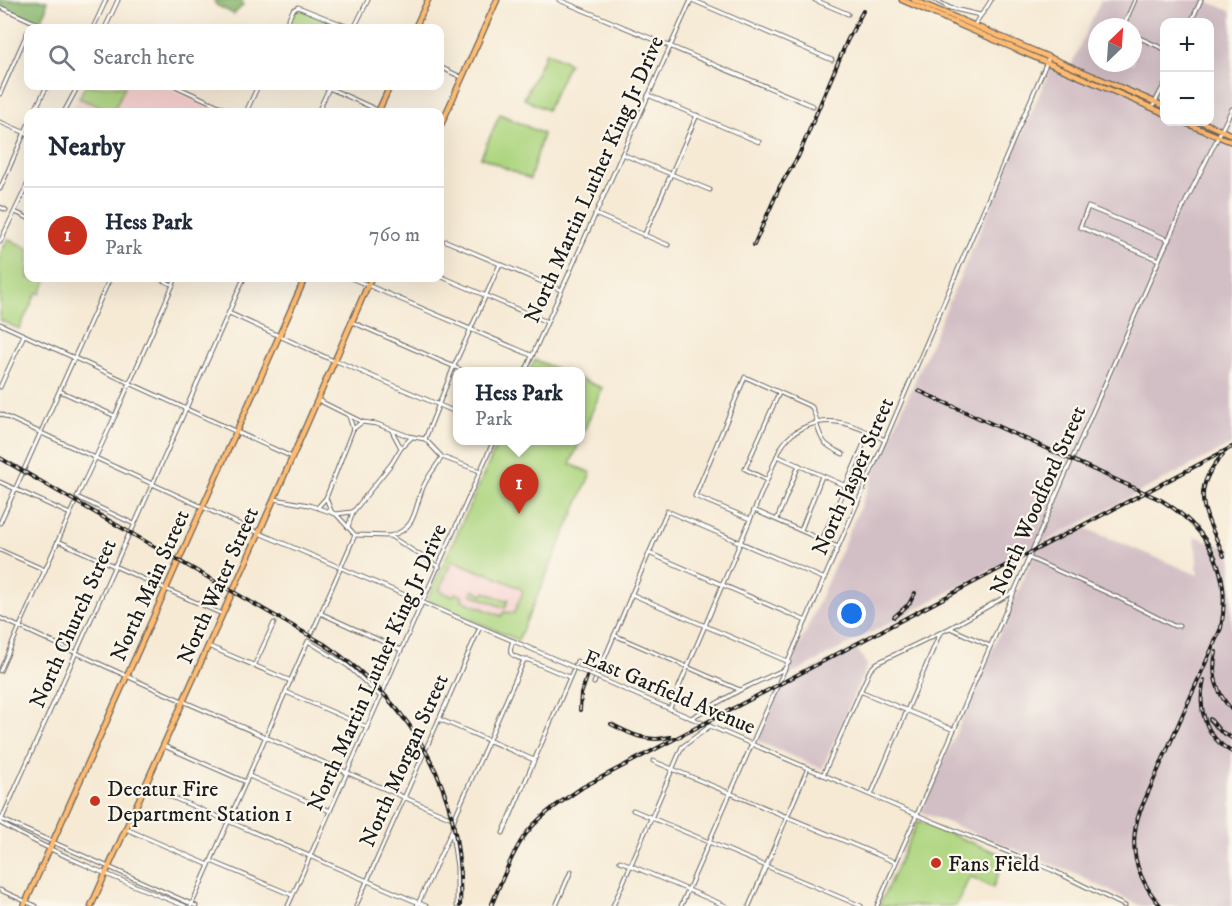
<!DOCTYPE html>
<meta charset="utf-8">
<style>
:root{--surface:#fff;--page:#f2f2f3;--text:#1f2937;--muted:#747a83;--line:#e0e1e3;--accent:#c8321e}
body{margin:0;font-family:"IM FELL DW Pica",serif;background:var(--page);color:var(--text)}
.controls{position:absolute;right:18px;top:18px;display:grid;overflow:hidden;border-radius:12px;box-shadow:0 6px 24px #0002}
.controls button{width:54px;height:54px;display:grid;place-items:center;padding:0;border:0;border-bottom:2px solid var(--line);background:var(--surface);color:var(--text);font:30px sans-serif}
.compass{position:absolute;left:1088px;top:18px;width:54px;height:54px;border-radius:50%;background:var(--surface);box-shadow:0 6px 24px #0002;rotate:25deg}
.you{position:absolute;left:852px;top:614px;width:21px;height:21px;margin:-15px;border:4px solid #fff;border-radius:50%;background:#1a73e8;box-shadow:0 0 0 9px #1a73e833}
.badge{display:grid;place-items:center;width:39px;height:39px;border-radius:50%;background:var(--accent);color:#fff;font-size:20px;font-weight:700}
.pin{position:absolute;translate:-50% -50px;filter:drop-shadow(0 2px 3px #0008)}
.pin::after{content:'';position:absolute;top:32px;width:21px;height:18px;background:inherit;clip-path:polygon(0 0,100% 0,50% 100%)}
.popup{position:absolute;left:453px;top:367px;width:132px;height:78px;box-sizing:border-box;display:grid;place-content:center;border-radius:12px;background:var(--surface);filter:drop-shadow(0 2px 4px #0005);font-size:20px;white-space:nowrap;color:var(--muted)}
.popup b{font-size:22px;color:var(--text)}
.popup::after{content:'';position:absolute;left:50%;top:100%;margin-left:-12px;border:12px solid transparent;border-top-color:var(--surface)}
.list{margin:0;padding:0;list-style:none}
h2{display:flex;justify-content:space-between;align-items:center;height:78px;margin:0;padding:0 24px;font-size:26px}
h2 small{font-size:20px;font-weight:400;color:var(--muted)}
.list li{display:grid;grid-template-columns:39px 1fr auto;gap:18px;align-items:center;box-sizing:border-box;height:96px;padding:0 24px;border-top:2px solid var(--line)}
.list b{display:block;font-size:22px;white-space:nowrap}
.list p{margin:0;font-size:20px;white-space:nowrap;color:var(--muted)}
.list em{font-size:20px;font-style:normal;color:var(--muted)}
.icon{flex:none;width:33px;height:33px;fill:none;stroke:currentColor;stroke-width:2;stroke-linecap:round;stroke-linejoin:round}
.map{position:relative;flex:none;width:1232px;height:906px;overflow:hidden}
.search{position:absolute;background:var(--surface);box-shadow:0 6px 24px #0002;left:24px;top:24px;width:420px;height:66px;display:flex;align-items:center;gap:15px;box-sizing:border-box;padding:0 21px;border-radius:12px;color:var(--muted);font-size:22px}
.panel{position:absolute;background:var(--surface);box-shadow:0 6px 24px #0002;left:24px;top:108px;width:420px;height:174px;border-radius:12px}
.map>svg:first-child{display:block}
.built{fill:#f7d0cf}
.industrial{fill:#d2bec5;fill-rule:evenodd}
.green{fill:#aed680;stroke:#65794e;stroke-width:1.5;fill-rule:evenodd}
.forest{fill:#8ab76e;stroke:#536a45;stroke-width:1.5}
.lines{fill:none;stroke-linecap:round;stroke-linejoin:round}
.minor-casing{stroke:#68645d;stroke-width:5}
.major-casing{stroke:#68645d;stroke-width:7}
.minor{stroke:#fff;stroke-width:3}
.major{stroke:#ffbb71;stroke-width:4.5}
.rail-casing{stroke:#1c1c1c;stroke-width:4}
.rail{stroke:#fbf7ec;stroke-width:1.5;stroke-dasharray:4.5;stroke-linecap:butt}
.minor-bridge-casing{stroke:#68645d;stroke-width:5;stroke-linecap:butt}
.minor-bridge{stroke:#fff;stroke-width:3}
.poi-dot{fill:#c8321e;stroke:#fbf7ec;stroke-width:2}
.labels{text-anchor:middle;stroke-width:4.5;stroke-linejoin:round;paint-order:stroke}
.street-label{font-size:22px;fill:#1c1c1c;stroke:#fbf7ec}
.poi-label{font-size:22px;fill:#1c1c1c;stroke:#fbf7ec;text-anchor:start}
</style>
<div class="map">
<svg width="1232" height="906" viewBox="0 0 1232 906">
<rect width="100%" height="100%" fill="#fbf7ec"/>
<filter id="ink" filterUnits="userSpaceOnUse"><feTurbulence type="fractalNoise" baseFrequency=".0167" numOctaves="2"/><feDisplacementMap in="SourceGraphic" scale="12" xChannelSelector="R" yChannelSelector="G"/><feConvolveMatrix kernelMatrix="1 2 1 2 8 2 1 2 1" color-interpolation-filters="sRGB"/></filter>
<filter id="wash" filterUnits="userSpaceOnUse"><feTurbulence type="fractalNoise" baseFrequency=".008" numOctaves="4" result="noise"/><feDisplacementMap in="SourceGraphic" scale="24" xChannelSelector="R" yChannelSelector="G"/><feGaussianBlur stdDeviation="1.35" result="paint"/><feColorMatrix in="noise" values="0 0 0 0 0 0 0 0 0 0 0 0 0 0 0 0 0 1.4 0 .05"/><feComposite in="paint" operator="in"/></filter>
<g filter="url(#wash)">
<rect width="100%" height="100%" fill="#f6ead5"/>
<g class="built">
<polygon points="85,86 163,86 223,112 71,112"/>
<polygon points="448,555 537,595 518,640 427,600"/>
</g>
<g class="industrial">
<path d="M1101,0H1205L1232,12V444L786,677L1052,65L1068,72ZM1164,22H1210V122H1164ZM1097,27H1133V63H1097Z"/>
<polygon points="1080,526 1198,575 1195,536 1232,550 1232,906 1141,906 1071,872 921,812 1037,548"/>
<polygon points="856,647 867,665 822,769 757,741 782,685"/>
</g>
<g class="green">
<polygon points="301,9 347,28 287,28 295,11"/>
<polygon points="546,52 569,63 547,110 524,99"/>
<polygon points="85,86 125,86 113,112 79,98"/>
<polygon points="500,114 543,134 530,179 481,157"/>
<polygon points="8,239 28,248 28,278 48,278 40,294 37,292 19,329 0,320 0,254"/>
<polygon points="535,360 562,371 529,371"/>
<polygon points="581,379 602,388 581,438"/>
<path d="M499,441H580L570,464L591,473L518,640L427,600ZM452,560L483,573L484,572L520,588L523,592L514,613L504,612L501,616L462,600L463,596L455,593L453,596L439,591Z"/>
<polygon points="473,590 483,595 485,592 506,601 509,598 505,608 471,594"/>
<polygon points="918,821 1005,856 993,888 970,876 956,906 879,906"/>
</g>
<g class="forest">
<polygon points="0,0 47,0 46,11 39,22 0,5"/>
<polygon points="214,0 242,0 243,5 234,14 216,5"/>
</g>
</g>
<g filter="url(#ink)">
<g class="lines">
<defs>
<g id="minor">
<polyline points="559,0 813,106"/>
<polyline points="692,0 832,60"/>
<polyline points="815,0 848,14"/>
<polyline points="935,0 950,8 980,15"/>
<polyline points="0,7 47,28"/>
<polyline points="1191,22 1201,0"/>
<path d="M974,26C979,16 986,10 991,0"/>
<polyline points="1123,27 1135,0"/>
<polyline points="93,28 106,0"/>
<polyline points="105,28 118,0"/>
<polyline points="284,28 293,10 298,7 351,28"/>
<polyline points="354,28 368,0"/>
<polyline points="1133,35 1164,49"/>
<polyline points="440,67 461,77"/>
<polyline points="175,86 232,112"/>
<polyline points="329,88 382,112"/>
<polyline points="0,94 28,31"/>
<polyline points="648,95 759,142"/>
<polyline points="1152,108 1164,85"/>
<polyline points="34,112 47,86"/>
<polyline points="64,112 78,86"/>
<polyline points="246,112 258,86"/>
<polyline points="318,112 330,86"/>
<polyline points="0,122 28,134"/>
<polyline points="622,154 710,190"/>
<polyline points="0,189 28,125"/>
<polyline points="0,207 6,210"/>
<polyline points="15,212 28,218"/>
<polyline points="595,214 668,245"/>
<polyline points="644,236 697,115"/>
<polyline points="446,241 561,290"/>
<polyline points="0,242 28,183"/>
<polyline points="1159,260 1080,227 1088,207 1169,240"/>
<polyline points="440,276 547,322"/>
<polyline points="158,278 173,285"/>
<polyline points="351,278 531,355"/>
<polyline points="229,313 334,361 339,362 458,413"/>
<polyline points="352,322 466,372"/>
<polyline points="0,324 292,457"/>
<polyline points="525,372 691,0"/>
<polyline points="0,387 24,335"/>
<polyline points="60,391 115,416"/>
<polyline points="318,400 362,422 377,424 408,436 425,439 442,457 480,471"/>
<polyline points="0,414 259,533 525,646"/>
<polyline points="349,416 353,429"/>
<path d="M816,422C822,443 824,445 843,454"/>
<polyline points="392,431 401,448"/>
<polyline points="425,439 454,366 500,264"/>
<polyline points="777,456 846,486"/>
<polyline points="767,480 745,469 779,393"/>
<polyline points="0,482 70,514"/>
<polyline points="326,498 332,513"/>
<polyline points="274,499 309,505 336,514 355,535 390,536 439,567"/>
<polyline points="318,507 326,498 353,429 362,422"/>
<polyline points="754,510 838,547"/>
<polyline points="336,514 352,512"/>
<polyline points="750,519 695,496 745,377 812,407 817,421"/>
<polyline points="777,519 799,465"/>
<polyline points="0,523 110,278"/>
<polyline points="134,524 77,497 115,416 176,278"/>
<polyline points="348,527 353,512 392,463 401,448 412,437"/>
<polyline points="132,530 244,278"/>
<polyline points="801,530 822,476"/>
<path d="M390,536C416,529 414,511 422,490C426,478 435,468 442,457"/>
<polyline points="822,540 869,432"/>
<polyline points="58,541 222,614"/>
<polyline points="0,550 45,570"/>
<polyline points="649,553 806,621"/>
<polyline points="1029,558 1119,598 1174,626 1179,626"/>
<polyline points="631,594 789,662"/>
<polyline points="320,613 401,650"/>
<polyline points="0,618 155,689 454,819"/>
<polyline points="950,628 990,646"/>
<polyline points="312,633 355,535"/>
<polyline points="614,635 740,690"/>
<polyline points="208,646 291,681"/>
<polyline points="524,660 529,660 569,677"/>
<polyline points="254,666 274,623"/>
<polyline points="0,671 74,505"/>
<polyline points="594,683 667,511 825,579"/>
<polyline points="860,691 954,730"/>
<polyline points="286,692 367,727"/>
<polyline points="642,697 917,815 1052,870 1125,906"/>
<path d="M670,708L767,480C772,469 776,456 782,446C788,436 796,431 807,426C835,414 860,428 885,440"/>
<polyline points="691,718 740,690 785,669"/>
<polyline points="439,719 534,760"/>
<polyline points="164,746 246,782"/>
<polyline points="653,761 895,862"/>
<polyline points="823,775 870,670 877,663 950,628 1015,591"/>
<polyline points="249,776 330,811"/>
<polyline points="146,786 426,906"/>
<polyline points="871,795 940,633"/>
<polyline points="633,810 861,906"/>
<polyline points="1,819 196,906"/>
<polyline points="0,823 129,534"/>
<path d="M0,823C59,856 122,881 185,906"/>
<polyline points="126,829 209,865"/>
<polyline points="452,833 457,867 457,906"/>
<polyline points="503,833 577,661"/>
<polyline points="211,861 292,895"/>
<polyline points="620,861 726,906"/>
<polyline points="0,890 36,906"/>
<polyline points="191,906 308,641 348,666 381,697"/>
<polyline points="288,906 494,440"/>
<polyline points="356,906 480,627"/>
<path d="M417,906L453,828L454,819L524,660C512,655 507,656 513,641"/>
<polyline points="556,906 571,871"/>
<polyline points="613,906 682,747 710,726"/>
<polyline points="681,906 885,440 1049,57"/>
<polyline points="749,906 808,768"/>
<polyline points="877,906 1159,260 1187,199 1232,109"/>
</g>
<g id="major">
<polyline points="902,0 1164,113"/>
<polyline points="914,0 1164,106"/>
<polyline points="415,28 428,0"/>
<polyline points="378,112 390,86"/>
<polyline points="1183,122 1232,142"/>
<polyline points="1202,122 1232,135"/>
<polyline points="440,127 497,0"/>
<polyline points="24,906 305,278"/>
<polyline points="91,906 259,533 371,278"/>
</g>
</defs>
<use href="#minor" class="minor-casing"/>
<use href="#major" class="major-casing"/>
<use href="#minor" class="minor"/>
<use href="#major" class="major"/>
<defs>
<g id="rail">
<polyline points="754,245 780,186 798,157 847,41 863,11"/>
<path d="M919,391L1161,500C1209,529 1232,571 1221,628L1140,811C1127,847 1136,878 1161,906"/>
<path d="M1223,455C1187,492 1207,516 1224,556"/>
<path d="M0,458L324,644C416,706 465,794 460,906"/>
<polyline points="894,617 909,604 915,593"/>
<path d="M1216,652C1211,674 1217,694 1232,710"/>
<path d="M1204,680C1197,708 1205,737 1232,752"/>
<polyline points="580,710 581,694 587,677"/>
<polyline points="1210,719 1220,731 1232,738"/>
<path d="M611,724C630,734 648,743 670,737"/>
<path d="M491,906C501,883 509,859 523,838C538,816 561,802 583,787L1232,447"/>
</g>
</defs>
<use href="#rail" class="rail-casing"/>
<use href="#rail" class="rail"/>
<defs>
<polyline id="minor-bridge" points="525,646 642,697"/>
</defs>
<use href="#minor-bridge" class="minor-bridge-casing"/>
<use href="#minor-bridge" class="minor-bridge"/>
</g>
</g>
<g class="poi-dot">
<circle cx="95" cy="801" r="6"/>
<circle cx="936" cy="863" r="6"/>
</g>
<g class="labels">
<g class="street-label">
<text transform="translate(593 179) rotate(-66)" y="8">North Martin Luther King Jr Drive</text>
<text transform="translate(852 476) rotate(-66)" y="8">North Jasper Street</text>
<text transform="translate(1037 500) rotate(-66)" y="8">North Woodford Street</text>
<text transform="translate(149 585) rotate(-66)" y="8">North Main Street</text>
<text transform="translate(217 585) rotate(-66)" y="8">North Water Street</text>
<text transform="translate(72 623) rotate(-66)" y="8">North Church Street</text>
<text transform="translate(376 667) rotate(-66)" y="8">North Martin Luther King Jr Drive</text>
<text transform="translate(670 691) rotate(23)" y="8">East Garfield Avenue</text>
<text transform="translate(403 760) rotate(-66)" y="8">North Morgan Street</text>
</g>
<g class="poi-label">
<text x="107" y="796">Decatur Fire<tspan x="107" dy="25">Department Station 1</tspan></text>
<text x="948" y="871">Fans Field</text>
</g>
</g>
</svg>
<div class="controls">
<button>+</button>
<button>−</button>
</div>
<svg class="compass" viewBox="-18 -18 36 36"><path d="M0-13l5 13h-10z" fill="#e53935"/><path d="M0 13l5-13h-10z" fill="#747a83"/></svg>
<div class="you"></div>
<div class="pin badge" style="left:519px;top:514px">1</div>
<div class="popup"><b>Hess Park</b>Park</div>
<div class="search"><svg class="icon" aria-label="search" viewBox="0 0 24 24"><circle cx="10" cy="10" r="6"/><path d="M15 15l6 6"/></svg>Search here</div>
<section class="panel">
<h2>Nearby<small></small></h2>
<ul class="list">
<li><span class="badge">1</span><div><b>Hess Park</b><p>Park</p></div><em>760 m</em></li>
</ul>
</section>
</div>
